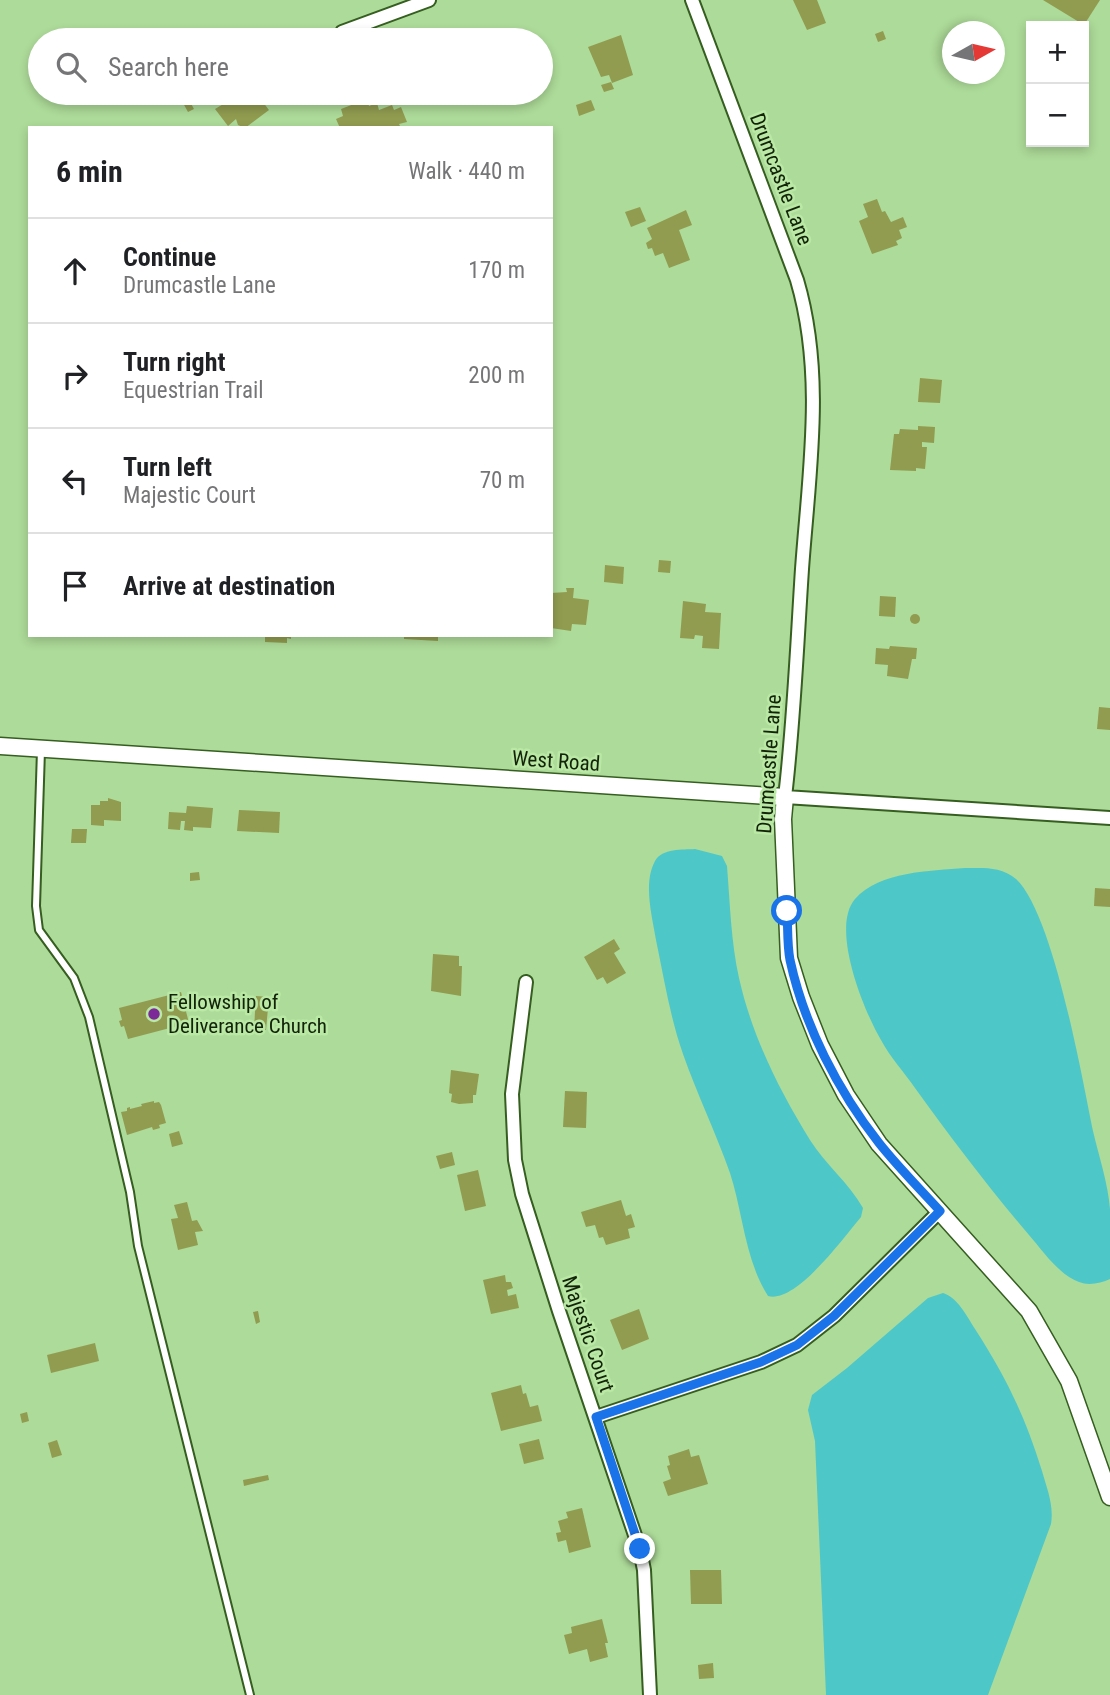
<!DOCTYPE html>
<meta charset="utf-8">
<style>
:root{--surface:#fff;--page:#f6f6f6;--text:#202124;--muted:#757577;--line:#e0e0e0}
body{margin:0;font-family:"Roboto Condensed",sans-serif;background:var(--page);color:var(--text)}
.controls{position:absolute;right:21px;top:21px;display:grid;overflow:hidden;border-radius:0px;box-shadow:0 4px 10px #0003}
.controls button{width:63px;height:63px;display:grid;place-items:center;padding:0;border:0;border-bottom:2px solid var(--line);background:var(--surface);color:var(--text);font:35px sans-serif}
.compass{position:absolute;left:942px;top:21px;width:63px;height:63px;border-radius:50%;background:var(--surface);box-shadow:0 4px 10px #0003;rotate:82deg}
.stop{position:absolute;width:21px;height:21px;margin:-16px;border:5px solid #1a73e8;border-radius:50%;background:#fff}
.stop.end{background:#1a73e8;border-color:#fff;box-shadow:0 2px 7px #0008}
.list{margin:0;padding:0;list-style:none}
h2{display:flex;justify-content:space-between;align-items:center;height:91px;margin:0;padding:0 28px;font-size:30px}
h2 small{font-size:23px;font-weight:400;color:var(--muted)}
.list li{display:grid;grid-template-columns:46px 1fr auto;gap:21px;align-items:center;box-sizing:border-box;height:105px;padding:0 28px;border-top:2px solid var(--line)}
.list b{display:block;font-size:26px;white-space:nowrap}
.list p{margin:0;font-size:23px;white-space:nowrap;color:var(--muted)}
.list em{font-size:23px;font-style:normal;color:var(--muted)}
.icon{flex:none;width:38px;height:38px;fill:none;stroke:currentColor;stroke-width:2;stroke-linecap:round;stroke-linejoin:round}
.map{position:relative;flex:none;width:1110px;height:1695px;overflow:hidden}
.search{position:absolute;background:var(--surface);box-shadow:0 4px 10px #0003;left:28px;top:28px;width:525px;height:77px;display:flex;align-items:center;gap:18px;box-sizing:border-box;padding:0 24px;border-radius:38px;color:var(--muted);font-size:26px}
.panel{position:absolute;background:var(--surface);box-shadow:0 4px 10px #0003;left:28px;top:126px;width:525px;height:511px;border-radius:0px}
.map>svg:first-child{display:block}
.water{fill:#4ec7c9}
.building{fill:#919c50}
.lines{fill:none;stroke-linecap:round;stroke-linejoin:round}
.service-casing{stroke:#355e20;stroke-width:10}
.minor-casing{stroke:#355e20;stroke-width:16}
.tertiary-casing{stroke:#355e20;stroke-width:19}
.service{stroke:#fff;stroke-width:6}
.minor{stroke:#fff;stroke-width:12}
.tertiary{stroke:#fff;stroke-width:16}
.route{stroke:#1a73e8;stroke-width:9}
.poi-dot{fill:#7d2a99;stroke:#bae8a5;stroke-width:2.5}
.labels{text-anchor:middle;stroke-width:5;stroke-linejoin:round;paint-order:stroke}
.street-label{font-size:21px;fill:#122309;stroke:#bae8a5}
.poi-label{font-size:21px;fill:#122309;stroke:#bae8a5;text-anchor:start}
</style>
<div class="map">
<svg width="1110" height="1695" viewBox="0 0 1110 1695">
<rect width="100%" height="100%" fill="#addb99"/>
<g class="water">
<path d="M695,849L722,856L727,866C730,903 731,942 739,978C752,1036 779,1090 810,1140C825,1164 849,1183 863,1208L861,1217C844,1237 796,1304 768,1296C745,1260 743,1213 730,1173C716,1133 697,1094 683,1054C670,1017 664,978 656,940C652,916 643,883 655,861C662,848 683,850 695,849Z"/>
<path d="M965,868C983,868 1001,866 1016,879C1053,913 1082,1077 1093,1131C1099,1157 1108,1183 1110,1209C1110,1232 1110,1256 1110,1279C1101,1283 1089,1286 1079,1282C1058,1274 1043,1251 1029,1235C989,1188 951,1138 915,1088C904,1072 890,1057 881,1040C864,1011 830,928 855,899C880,871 930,871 965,868Z"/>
<path d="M943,1293C957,1297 967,1316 975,1329C1006,1377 1025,1416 1042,1471C1047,1489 1054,1505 1051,1524L988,1695H826L815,1441L808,1410L812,1395L847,1368L928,1298Z"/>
</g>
<g class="building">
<polygon points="793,0 817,0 826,23 807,30"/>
<polygon points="1043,0 1100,0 1084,25"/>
<polygon points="883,31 886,39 878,42 875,34"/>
<polygon points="621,35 633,75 612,83 609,75 601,77 588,47"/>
<polygon points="611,82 614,89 604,92 601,85"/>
<polygon points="226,93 252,93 255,100 259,97 269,110 245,128 238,125 236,119 228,126 215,109 225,103 221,97"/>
<polygon points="367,99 369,106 377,103 379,110 392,105 394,110 401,107 407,122 399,124 401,128 340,128 336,119 343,116 341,109"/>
<polygon points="189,100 194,109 188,112 183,103"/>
<polygon points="591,100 595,110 579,116 576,105"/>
<polygon points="877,199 882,212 885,211 891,222 903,217 907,227 899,230 902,238 896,241 898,245 872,254 859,221 868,217 863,204"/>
<polygon points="640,207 646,221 631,227 625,212"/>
<polygon points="686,210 692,225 679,230 690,260 669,268 663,253 655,256 652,248 648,249 646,243 652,239 647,228"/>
<polygon points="920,378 942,380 940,403 918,402"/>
<polygon points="918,426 935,427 934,443 922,442 922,447 927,447 925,469 916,468 916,471 890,470 894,434 899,434 900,429 918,430"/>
<polygon points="659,560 671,561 670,573 658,572"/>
<polygon points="605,565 624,567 623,584 604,582"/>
<polygon points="566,588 574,588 573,598 589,600 586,625 572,624 571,631 551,628 551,593 567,592"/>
<polygon points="880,596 896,597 895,617 879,616"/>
<polygon points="683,601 706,604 705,612 721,613 719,649 702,648 703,636 695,635 694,639 680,638"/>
<circle cx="915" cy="619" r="5"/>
<polygon points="265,635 291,635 291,639 287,638 287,643 265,642"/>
<polygon points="404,635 438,635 438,641 404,639"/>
<polygon points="890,646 917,648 916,659 912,659 908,679 887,676 888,665 875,664 876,648 889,649"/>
<polygon points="1099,707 1110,708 1110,730 1097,729"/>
<polygon points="108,798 121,802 121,821 104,820 104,826 91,825 91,805 100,805 100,801 108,801"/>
<polygon points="187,806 213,808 211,828 193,827 193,831 184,830 185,821 181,821 180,830 168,829 169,812 186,813"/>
<polygon points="239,810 280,812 279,833 237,831"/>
<polygon points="72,829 87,829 86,843 71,843"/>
<polygon points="199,872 200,880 190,881 190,873"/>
<polygon points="1095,888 1110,889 1110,907 1094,906"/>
<polygon points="614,939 620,949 614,953 626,973 607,984 603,977 597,980 584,957"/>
<polygon points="433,954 459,956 459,966 462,966 461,996 431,991"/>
<polygon points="181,992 189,1023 128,1039 124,1026 121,1027 119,1021 122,1020 119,1008"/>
<polygon points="256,996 269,997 266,1030 254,1029"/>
<polygon points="451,1070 479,1074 476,1095 473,1095 473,1103 459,1104 451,1102 452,1094 449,1093"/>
<polygon points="565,1091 587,1092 586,1128 563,1127"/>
<polygon points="154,1101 154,1103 159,1102 161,1105 166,1123 159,1125 160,1128 153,1130 152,1127 127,1135 121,1112 127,1111 127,1108 130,1107 130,1109 142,1106 141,1104"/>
<polygon points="179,1131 183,1144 172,1147 169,1134"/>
<polygon points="452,1152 455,1165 440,1169 436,1156"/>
<polygon points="478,1170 486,1206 465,1211 457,1175"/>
<polygon points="621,1200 626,1216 631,1214 635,1227 628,1229 630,1238 606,1245 603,1237 599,1238 595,1225 586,1227 581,1212"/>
<polygon points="187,1202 192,1221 197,1220 203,1231 195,1232 198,1245 178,1250 171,1219 178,1218 174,1205"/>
<polygon points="505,1275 506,1282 511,1282 513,1288 507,1290 508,1296 516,1294 519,1308 491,1314 483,1280"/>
<polygon points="639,1309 649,1339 622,1350 610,1320"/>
<polygon points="258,1311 260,1322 256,1324 253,1312"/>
<polygon points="95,1343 99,1361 51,1373 47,1355"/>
<polygon points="521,1385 523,1394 526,1393 530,1407 538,1405 542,1421 501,1431 491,1393"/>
<polygon points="27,1412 29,1421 22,1423 20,1414"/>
<polygon points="539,1439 544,1459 524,1464 519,1444"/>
<polygon points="57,1440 62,1455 52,1458 48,1443"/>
<polygon points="689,1449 691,1457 699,1455 708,1484 668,1496 663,1482 671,1479 667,1466 670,1465 668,1456"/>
<polygon points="268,1475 269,1480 244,1486 243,1480"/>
<polygon points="582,1508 591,1547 569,1553 566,1540 558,1542 556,1533 561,1532 558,1521 568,1518 566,1512"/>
<polygon points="690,1570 721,1570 722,1604 691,1604"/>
<polygon points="602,1619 608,1643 605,1643 608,1657 590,1662 587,1649 569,1654 564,1635 572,1633 571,1627"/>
<polygon points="713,1663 714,1678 699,1679 698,1665"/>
</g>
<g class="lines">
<defs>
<polyline id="service" points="41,750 36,906 39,930 74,978 89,1017 130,1192 138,1246 250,1695"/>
<g id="minor">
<path d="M692,0L797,280C825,375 809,472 802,569C797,645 794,721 785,797L1110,818"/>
<polyline points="342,32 429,0"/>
<polyline points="526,982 512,1094 515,1160 522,1194 559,1311 640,1550 644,1570 650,1695"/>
<polyline points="596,1417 761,1362 797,1345 834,1316 940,1211"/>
</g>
<polyline id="tertiary" points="0,746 785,797 783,819 789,958 801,997 820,1045 846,1095 879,1144 1029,1311 1069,1381 1110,1497"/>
</defs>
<use href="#service" class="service-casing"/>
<use href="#minor" class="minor-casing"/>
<use href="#tertiary" class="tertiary-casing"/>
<use href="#service" class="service"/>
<use href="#minor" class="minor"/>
<use href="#tertiary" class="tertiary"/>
</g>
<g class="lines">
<path class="route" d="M640,1549L596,1417L761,1362L797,1345L834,1316L940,1211C920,1189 898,1167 879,1143C838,1091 804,1025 790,960C787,944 788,927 787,911"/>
</g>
<circle class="poi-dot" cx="154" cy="1014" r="7"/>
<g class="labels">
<g class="street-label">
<text transform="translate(781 179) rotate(69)" y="7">Drumcastle Lane</text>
<text transform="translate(556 761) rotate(4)" y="7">West Road</text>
<text transform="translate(769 764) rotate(-86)" y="7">Drumcastle Lane</text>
<text transform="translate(588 1334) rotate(71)" y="7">Majestic Court</text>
</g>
<g class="poi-label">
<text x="168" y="1009">Fellowship of<tspan x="168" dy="24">Deliverance Church</tspan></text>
</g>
</g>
</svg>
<div class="controls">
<button>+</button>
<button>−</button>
</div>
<svg class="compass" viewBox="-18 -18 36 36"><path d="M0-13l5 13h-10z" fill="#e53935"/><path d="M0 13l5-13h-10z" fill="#757577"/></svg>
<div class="stop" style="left:787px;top:911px"></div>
<div class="stop end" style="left:640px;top:1549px"></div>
<div class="search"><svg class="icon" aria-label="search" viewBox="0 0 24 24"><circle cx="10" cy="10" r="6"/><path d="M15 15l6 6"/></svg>Search here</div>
<section class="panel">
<h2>6 min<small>Walk · 440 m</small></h2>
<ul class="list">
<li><svg class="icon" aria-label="ahead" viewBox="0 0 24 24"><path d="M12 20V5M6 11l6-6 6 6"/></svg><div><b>Continue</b><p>Drumcastle Lane</p></div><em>170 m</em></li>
<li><svg class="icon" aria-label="right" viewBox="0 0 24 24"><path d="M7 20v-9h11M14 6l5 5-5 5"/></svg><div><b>Turn right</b><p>Equestrian Trail</p></div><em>200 m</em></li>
<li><svg class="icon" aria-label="left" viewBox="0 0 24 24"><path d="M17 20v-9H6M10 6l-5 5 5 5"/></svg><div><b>Turn left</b><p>Majestic Court</p></div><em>70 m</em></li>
<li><svg class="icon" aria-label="arrive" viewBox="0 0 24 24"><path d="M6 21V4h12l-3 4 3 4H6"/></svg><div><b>Arrive at destination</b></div></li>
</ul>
</section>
</div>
